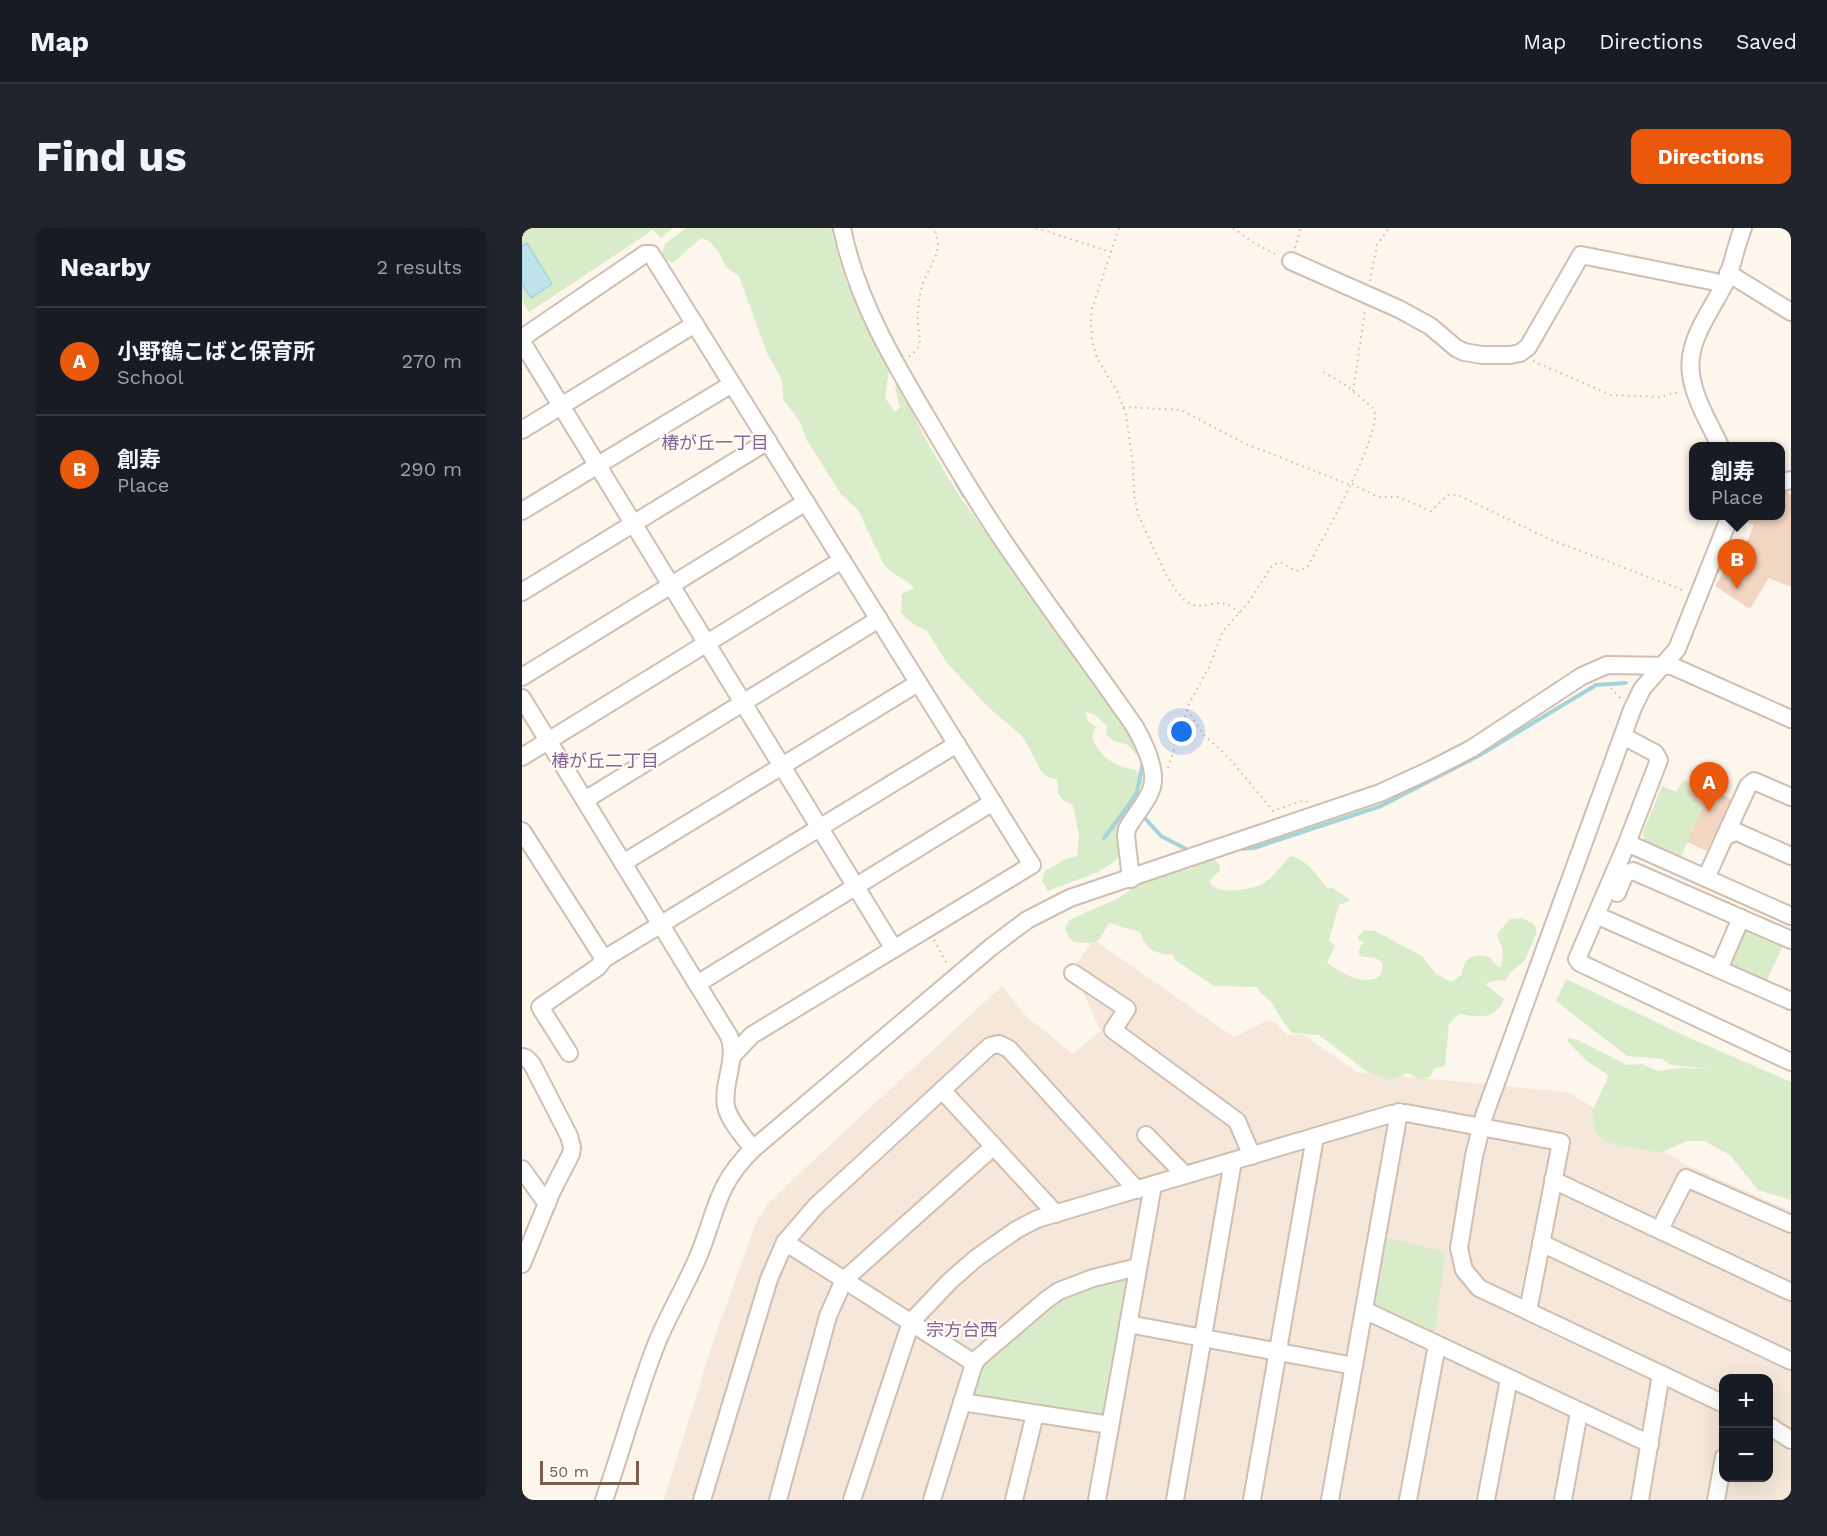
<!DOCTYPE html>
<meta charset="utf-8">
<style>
:root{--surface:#171b24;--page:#20242c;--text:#f1f3f6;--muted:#9ea1a6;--line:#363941;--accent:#ea580c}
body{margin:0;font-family:"Work Sans","Noto Sans JP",sans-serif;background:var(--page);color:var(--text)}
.controls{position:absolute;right:18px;bottom:18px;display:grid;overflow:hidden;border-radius:12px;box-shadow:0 6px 24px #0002}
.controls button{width:54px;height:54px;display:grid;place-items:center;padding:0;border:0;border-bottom:2px solid var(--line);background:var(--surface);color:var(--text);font:30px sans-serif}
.scale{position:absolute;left:18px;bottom:15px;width:99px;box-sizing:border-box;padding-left:6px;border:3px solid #7a5c4d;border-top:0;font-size:16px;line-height:21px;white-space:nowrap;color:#7a5c4d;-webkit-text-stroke:4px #fffaf3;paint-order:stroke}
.you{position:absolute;left:660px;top:504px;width:21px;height:21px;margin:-15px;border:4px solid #fff;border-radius:50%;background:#1a73e8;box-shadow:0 0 0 9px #1a73e833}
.badge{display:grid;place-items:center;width:39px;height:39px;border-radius:50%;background:var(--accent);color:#fff;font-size:20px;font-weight:700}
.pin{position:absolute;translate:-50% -50px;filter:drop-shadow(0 2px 3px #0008)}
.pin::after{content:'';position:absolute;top:32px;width:21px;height:18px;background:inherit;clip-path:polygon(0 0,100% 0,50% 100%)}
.popup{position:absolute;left:1167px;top:214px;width:96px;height:78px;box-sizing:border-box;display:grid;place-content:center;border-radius:12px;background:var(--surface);filter:drop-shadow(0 2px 4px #0005);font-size:20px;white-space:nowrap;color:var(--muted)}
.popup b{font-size:22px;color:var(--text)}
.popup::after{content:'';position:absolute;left:50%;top:100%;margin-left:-12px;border:12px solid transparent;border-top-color:var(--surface)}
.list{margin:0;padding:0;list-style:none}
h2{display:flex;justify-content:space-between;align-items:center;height:78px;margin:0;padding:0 24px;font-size:26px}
h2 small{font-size:20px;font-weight:400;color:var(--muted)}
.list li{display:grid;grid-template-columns:39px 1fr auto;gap:18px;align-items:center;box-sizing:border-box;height:108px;padding:0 24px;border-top:2px solid var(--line)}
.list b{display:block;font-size:22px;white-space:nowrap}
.list p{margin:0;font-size:20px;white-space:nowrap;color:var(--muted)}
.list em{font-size:20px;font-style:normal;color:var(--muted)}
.map{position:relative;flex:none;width:1269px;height:1272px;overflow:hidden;border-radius:12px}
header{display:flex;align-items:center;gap:36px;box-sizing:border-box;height:84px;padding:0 30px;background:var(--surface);border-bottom:2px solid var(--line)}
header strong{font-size:28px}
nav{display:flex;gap:33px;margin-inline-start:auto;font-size:21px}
.intro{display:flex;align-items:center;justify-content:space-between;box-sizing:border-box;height:144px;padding:0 36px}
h1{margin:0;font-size:42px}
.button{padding:15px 27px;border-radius:12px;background:var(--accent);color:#fff;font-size:21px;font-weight:700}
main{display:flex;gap:36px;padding:0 36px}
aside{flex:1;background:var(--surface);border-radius:12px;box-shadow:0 6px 24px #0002}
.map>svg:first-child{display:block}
.residential{fill:#f5e8da;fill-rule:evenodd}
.green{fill:#d8ecc9}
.water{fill:#bfe3e8;stroke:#a5d3da;stroke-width:1.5}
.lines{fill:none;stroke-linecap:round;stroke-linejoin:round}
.stream{stroke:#a5d3da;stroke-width:4}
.building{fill:#f3d5c3}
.minor-casing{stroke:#d1beb0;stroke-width:20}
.path{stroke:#d9b8a5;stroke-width:2;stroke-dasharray:1.5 4.5;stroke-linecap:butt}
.minor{stroke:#fff;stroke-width:16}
.labels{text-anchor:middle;stroke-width:4.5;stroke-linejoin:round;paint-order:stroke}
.neighbourhood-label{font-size:18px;fill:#846695;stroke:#fffaf3}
</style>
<header>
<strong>Map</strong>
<nav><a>Map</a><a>Directions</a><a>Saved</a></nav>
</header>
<div class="intro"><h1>Find us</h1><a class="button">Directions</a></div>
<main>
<aside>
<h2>Nearby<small>2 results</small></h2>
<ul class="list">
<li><span class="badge">A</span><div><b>小野鶴こばと保育所</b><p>School</p></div><em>270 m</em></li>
<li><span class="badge">B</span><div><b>創寿</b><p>Place</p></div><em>290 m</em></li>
</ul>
</aside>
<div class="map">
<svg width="1269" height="1272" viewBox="0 0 1269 1272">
<rect width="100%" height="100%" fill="#fdf6ec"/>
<path class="residential" d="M572,712L712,809L744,793L754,794L765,808L780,806L835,844L1046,864L1163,936L1269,983V1272H142L189,1120L234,994L246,976L282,941L480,758L505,789L551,826L579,803L561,764L543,750ZM1202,1150H1246V1250H1202Z"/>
<g class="green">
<polygon points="0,0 151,0 139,10 131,2 7,84 0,73"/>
<path d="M164,0H308L323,50L346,103L367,141L363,170L373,184L378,180L373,159L376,155L403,210L436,266L620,522L622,530L618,531L606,517L592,513L584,506L585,498L573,487L563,483L566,493L574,499L570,509C577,529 594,539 614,542L621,553L601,597V624L593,633L576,644L526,663L520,653L523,643L544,631L555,628L557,608L551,577C538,572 534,566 536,552L524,548L519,543L501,509L465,478L425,435L405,403L391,396L379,385L380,366L392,360C383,350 370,347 362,337L336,282L319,266L284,211L278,194L261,171L260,152L245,125L217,48L205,40L196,23L187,13L179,10L151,35L143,31L140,25L144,15Z"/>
<polygon points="1161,553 1191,560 1185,572 1182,571 1181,580 1157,633 1123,615 1121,604 1140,558 1154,564"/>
<path d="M689,628L698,637V642L687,653C693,669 733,662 745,653C753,647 761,636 768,628C785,631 795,647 805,660H810L829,672L817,677L807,712L813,718L805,735C821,745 839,758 857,749L861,739L860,734L853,730L838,728L836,723L842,714L836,712V708L843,702L853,703L900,728L914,746L929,754L940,747C941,729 952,725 968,729L975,738L979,739L981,723L975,706L988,691L1000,690L1010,695L1014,699V706L1003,732L988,745L984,753L975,752L963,756L982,771C974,793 955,789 937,786L927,796L923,838L913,840L908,849L897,851L886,845L867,852L847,845L797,807L770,805C762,795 757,788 751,777C747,769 739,768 735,759L692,758L653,732L651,727C632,725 625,723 618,704L587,695L577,712L570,715L552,714L547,709L543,700L547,692L597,670L617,655L652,642L668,641Z"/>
<polygon points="1226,697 1262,715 1246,750 1243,752 1208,736 1219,700"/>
<polygon points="1044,751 1161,807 1269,854 1269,972 1236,962 1208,927 1182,913 1165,913 1138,925 1084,914 1073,903 1070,883 1086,849 1082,844 1066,834 1047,815 1045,812 1047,810 1053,811 1105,837 1119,836 1136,843 1158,840 1189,841 1149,837 1140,831 1105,828 1034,773"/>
<polygon points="867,1010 923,1024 913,1102 910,1106 852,1079 850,1073 861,1013"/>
<polygon points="604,1045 609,1050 584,1184 577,1189 451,1167 458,1137 523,1077"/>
</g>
<polygon class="water" points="5,15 30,56 9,70 0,56 0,18"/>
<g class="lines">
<g class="stream">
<polyline points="311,0 319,28"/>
<polyline points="434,254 442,268"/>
<polyline points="606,578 615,564 621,534"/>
<polyline points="620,587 639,608 668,623"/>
<polyline points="582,610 606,578"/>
<polyline points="714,621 732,620 859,578 958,527 1074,457 1104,455"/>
</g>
</g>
<g class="building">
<polygon points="1264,264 1269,267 1269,359 1247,350 1228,381 1193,358 1203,342 1216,351 1220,325 1232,297 1218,292 1218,288 1258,288 1258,265"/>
<polygon points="1166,562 1185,572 1190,562 1209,571 1185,623 1165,614 1181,580 1164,565"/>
</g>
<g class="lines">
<defs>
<g id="minor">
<path d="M320,0C334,71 373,136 410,198C433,237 456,276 482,314C524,376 570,437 613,499C622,515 635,541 630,559C626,574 612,587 605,601L604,608L609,651"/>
<polyline points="769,33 877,81 908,98 934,120 942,124 960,127 988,127 998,125 1006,119 1059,27 1194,54"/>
<polyline points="1206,45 1269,84"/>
<polyline points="0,110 123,26 129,26 510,637 230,807 210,828"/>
<polyline points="0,114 372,721"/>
<polyline points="0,202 173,96"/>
<path d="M1198,218C1188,196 1172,171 1169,146C1164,112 1190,82 1204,53C1211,36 1214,17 1221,0"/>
<polyline points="1258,255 1269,252"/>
<polyline points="0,283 210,156"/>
<polyline points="0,364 246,213"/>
<polyline points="0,449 284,274"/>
<path d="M0,470L207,808C216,831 200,855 204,878C207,893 222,909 231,921"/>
<polyline points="1101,508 1133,525 1137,532 1105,615"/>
<polyline points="0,529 320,332"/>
<polyline points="63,572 357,391"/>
<polyline points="0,603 82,731"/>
<polyline points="1203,608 1226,558 1232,553 1269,569"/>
<polyline points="101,635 396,455"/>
<polyline points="1184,650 1203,608 1215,604 1269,628"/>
<polyline points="1095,665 1103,646 1111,643 1269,712"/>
<polyline points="1074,687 1269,773"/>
<polyline points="1269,688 1105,615 1055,731 1058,735 1269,834"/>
<polyline points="1197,741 1219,690"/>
<polyline points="551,745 605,781 591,802 715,893 730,928"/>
<polyline points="175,756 471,574"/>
<polyline points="47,825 18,779 76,739 82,731 435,516"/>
<polyline points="0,829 4,830 10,836 47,908 50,919 49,926 30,963 0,1036"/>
<polyline points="420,862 534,986"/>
<polyline points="624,907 663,947"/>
<polyline points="0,941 25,976"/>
<polyline points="1031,952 1269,1064"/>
<polyline points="1138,1001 1164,950 1269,996"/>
<polyline points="263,1014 452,1135"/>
<polyline points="1019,1015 1269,1133"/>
<polyline points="842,1082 1128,1216"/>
<polyline points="606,1096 832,1138"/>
<polyline points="440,1174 588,1197"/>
<polyline points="1202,1176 957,1060 942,1042 937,1020 952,928 962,888 1110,482 1120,461 1155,421 1208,288"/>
<polyline points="1246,1197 1269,1212"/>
<path d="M82,1272C101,1219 115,1164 136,1112C148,1084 164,1057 176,1029C195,984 193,958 231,921L468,720L505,692L548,670L858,565L908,542L949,521L1060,448L1085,437L1150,438L1269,491"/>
<polyline points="180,1272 247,1051 263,1014 294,978 468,818 477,816 487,821 615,962"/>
<polyline points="256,1272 306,1088 322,1052 472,918"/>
<polyline points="330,1272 389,1094 428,1053 453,1031 494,1002 515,991 869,886 884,885 1039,914 1006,1083"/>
<polyline points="410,1272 451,1139 455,1131 524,1072 537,1063 571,1050 616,1039"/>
<polyline points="492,1272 513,1186"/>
<polyline points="575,1272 631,957"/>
<polyline points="653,1272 711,933"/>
<polyline points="730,1272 793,909"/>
<polyline points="808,1272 877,884"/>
<polyline points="886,1272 915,1117"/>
<polyline points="964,1272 987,1151"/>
<polyline points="1041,1272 1057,1184"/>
<polyline points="1118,1272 1139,1146"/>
<polyline points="1194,1272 1202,1229"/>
</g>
</defs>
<use href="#minor" class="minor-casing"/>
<g class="path">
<polyline points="514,0 589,24"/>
<path d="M597,0L570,81L569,93L570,112L575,130L596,165L604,187L611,236L612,267L616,286L643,345L655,364L663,373L674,378C693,378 699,368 717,385"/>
<polyline points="711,0 732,15 757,28"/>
<polyline points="773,20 779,0"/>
<polyline points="848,53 855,17 867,0"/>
<path d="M387,129C404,115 396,111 396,95C395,86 397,76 398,67C401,48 414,34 416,18C417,11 413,7 413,0"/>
<polyline points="1011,133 1089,167 1137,169 1157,164"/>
<polyline points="831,163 843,83"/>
<polyline points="601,179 659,182 722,215 828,257"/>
<polyline points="830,256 856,269 876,269 909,283 926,267 936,267 1027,311 1163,363"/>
<polyline points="1089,460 1099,471"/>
<polyline points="665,482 682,507 707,530 751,583 780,573 784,573 786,575"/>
<path d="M646,540L667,476L687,439L701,403L726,375L751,336L760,335L774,343L785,340C799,313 861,206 852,181L825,158L800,143"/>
<polyline points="412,712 425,736"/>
</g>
<use href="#minor" class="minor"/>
</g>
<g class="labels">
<g class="neighbourhood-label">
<text x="193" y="221">椿が丘一丁目</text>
<text x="83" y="539">椿が丘二丁目</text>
<text x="440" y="1108">宗方台西</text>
</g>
</g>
</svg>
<div class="controls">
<button>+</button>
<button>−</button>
</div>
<div class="scale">50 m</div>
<div class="you"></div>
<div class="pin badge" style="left:1187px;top:584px">A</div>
<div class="pin badge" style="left:1215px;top:361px">B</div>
<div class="popup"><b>創寿</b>Place</div>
</div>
</main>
